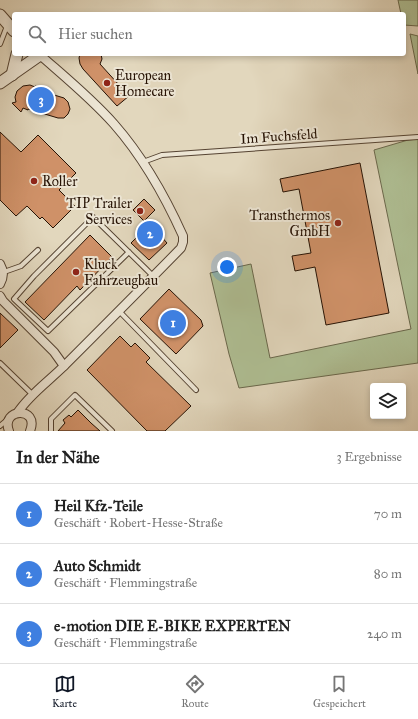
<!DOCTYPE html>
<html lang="de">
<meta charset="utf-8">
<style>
:root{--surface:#fff;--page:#f6f6f6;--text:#222;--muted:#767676;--line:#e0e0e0;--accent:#111827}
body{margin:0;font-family:"IM FELL Great Primer",serif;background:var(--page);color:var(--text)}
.controls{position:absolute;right:12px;bottom:12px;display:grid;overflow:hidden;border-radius:4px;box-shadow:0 2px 6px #0003}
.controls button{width:36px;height:36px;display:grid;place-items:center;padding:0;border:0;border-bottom:1px solid var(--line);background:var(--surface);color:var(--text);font:20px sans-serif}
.you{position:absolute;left:227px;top:267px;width:14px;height:14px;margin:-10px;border:3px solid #fff;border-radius:50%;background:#1a73e8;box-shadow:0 0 0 6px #1a73e833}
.badge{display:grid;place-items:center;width:26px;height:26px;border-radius:50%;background:var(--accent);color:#fff;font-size:13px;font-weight:700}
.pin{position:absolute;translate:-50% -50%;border:2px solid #fff;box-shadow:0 1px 4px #0006}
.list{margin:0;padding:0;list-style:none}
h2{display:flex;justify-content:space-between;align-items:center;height:52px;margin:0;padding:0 16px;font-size:17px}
h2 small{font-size:13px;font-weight:400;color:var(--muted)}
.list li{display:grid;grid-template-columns:26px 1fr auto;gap:12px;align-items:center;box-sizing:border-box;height:60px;padding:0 16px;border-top:1px solid var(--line)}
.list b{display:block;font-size:15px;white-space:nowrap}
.list p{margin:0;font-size:13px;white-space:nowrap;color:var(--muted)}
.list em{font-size:13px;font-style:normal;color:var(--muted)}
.icon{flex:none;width:22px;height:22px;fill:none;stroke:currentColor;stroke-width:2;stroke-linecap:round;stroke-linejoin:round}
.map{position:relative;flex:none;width:418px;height:431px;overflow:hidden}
.search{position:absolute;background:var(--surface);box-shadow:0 2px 6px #0003;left:12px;right:12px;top:12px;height:44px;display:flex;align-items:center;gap:10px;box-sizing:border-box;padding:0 14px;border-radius:4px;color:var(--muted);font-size:15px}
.sheet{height:232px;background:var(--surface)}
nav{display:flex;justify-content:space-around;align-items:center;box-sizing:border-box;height:56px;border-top:1px solid var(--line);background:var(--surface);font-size:11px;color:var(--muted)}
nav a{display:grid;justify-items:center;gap:2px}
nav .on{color:var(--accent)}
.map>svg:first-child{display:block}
.green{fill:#afbf94;stroke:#6a684c}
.building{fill:#cf9168;stroke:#261204}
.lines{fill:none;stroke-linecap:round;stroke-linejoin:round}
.service-casing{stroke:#554332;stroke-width:6}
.minor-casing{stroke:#554332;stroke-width:10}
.tertiary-casing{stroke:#554332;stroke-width:13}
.service{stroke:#ece5d4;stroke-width:4}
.minor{stroke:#ece5d4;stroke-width:8}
.tertiary{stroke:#ece5d4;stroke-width:11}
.poi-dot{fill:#8f2418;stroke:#ece5d4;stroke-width:1.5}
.labels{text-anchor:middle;stroke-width:4;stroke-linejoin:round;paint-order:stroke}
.poi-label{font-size:14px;fill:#261204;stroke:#ece5d4;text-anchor:start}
.street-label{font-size:14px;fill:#261204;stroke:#ece5d4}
</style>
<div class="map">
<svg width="418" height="431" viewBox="0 0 418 431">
<rect width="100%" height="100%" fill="#e2d7bd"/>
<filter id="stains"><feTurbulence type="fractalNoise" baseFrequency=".005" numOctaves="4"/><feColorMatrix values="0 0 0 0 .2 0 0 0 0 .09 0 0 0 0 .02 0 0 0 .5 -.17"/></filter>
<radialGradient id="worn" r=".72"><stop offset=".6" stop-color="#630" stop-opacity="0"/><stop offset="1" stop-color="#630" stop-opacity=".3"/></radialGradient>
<g class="green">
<polygon points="398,0 418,0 418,26 404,25 404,14 401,14"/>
<polygon points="410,34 418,36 418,74"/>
<polygon points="418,139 418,363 239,388 229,354 210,273 251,264 270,358 411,329 374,150 408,140"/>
</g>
<g class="building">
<polygon points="80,54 101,54 102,59 100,64 129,96 117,106 83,69 80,64 79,58"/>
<polygon points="30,85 35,87 35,86 42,88 41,91 64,98 68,102 70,109 68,114 64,118 58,118 28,109 28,110 23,108 21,112 12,103 16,102 15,97 17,91 23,86"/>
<polygon points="0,132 21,152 38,135 76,173 59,190 75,206 53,228 42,217 40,219 27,206 16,216 0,200"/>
<polygon points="360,163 389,313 326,325 315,267 295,271 292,256 311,253 299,189 283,192 280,179"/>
<polygon points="144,199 155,210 144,221 133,210"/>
<polygon points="150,224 167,243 149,260 131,243"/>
<polygon points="90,235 112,257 80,290 77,286 44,320 25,302"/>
<polygon points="169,289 201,320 203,326 176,354 140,319"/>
<polygon points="0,313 18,330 0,348"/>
<polygon points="120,336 131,347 135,343 150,358 146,362 191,406 165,431 147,431 87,370"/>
<polygon points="78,410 91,423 100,431 58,431 65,423 63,420 69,415 71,417"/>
</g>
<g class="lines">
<defs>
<g id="service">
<polyline points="0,44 7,26"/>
<polyline points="143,162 162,155 418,137"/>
<polyline points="129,252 48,331 14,299 34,276 93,217 146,269 153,276"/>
<polyline points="4,272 21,266 38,250"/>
<polyline points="119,311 196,390"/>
<polyline points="0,363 33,395"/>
<polyline points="0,426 7,420"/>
<polyline points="51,431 51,419 75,395 112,431"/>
</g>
<g id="minor">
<path d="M0,264C4,271 4,277 0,284"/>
<polyline points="0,296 3,301 54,352 64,366"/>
<path d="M18,412C30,394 49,381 65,365C104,326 143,287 181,248L183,242V236C165,196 143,157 114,124C92,99 65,77 40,55"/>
<path d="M9,431C0,408 40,406 30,431"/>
</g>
<g id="tertiary">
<polyline points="0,15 14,31"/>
<polyline points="12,75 17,54"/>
<polyline points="0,83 40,55 39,54"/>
</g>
</defs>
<use href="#service" class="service-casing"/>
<use href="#minor" class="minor-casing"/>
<use href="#tertiary" class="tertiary-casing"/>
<use href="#service" class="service"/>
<use href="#minor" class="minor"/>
<use href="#tertiary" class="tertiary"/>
</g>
<g class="poi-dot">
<circle cx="107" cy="83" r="4"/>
<circle cx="34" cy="181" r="4"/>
<circle cx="140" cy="211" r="4"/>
<circle cx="338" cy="223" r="4"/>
<circle cx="76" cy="272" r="4"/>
</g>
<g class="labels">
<g class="poi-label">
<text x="115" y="80">European<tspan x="115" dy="16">Homecare</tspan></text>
<text x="42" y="186">Roller</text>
<text x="132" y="208" text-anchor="end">TIP Trailer<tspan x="132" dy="16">Services</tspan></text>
<text x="330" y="220" text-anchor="end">Transthermos<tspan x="330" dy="16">GmbH</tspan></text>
<text x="84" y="269">Kluck<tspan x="84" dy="16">Fahrzeugbau</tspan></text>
</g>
<g class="street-label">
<text transform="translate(279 136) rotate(-4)" y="5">Im Fuchsfeld</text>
</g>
</g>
<rect width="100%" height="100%" filter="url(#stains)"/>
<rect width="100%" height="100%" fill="url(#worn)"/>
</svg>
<div class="controls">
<button><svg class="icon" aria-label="layers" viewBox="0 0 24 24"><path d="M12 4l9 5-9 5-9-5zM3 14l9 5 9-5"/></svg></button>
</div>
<div class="you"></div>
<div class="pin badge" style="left:173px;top:323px;background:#3f7fe0">1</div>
<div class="pin badge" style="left:150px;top:234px;background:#3f7fe0">2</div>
<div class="pin badge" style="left:41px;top:100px;background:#3f7fe0">3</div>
<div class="search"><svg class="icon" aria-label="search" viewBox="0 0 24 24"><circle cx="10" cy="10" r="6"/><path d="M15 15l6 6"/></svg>Hier suchen</div>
</div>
<section class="sheet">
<h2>In der Nähe<small>3 Ergebnisse</small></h2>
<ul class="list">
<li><span class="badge" style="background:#3f7fe0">1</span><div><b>Heil Kfz-Teile</b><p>Geschäft · Robert-Hesse-Straße</p></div><em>70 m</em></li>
<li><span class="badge" style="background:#3f7fe0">2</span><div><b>Auto Schmidt</b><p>Geschäft · Flemmingstraße</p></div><em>80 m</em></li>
<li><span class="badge" style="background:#3f7fe0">3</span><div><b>e-motion DIE E-BIKE EXPERTEN</b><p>Geschäft · Flemmingstraße</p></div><em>240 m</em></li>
</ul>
</section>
<nav>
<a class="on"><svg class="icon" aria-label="map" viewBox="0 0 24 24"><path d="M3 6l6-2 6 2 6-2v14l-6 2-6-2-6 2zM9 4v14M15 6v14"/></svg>Karte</a>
<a><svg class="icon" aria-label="directions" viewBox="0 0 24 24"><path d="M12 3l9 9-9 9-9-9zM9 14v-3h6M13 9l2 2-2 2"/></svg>Route</a>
<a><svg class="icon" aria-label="saved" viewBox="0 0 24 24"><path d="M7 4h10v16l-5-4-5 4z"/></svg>Gespeichert</a>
</nav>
